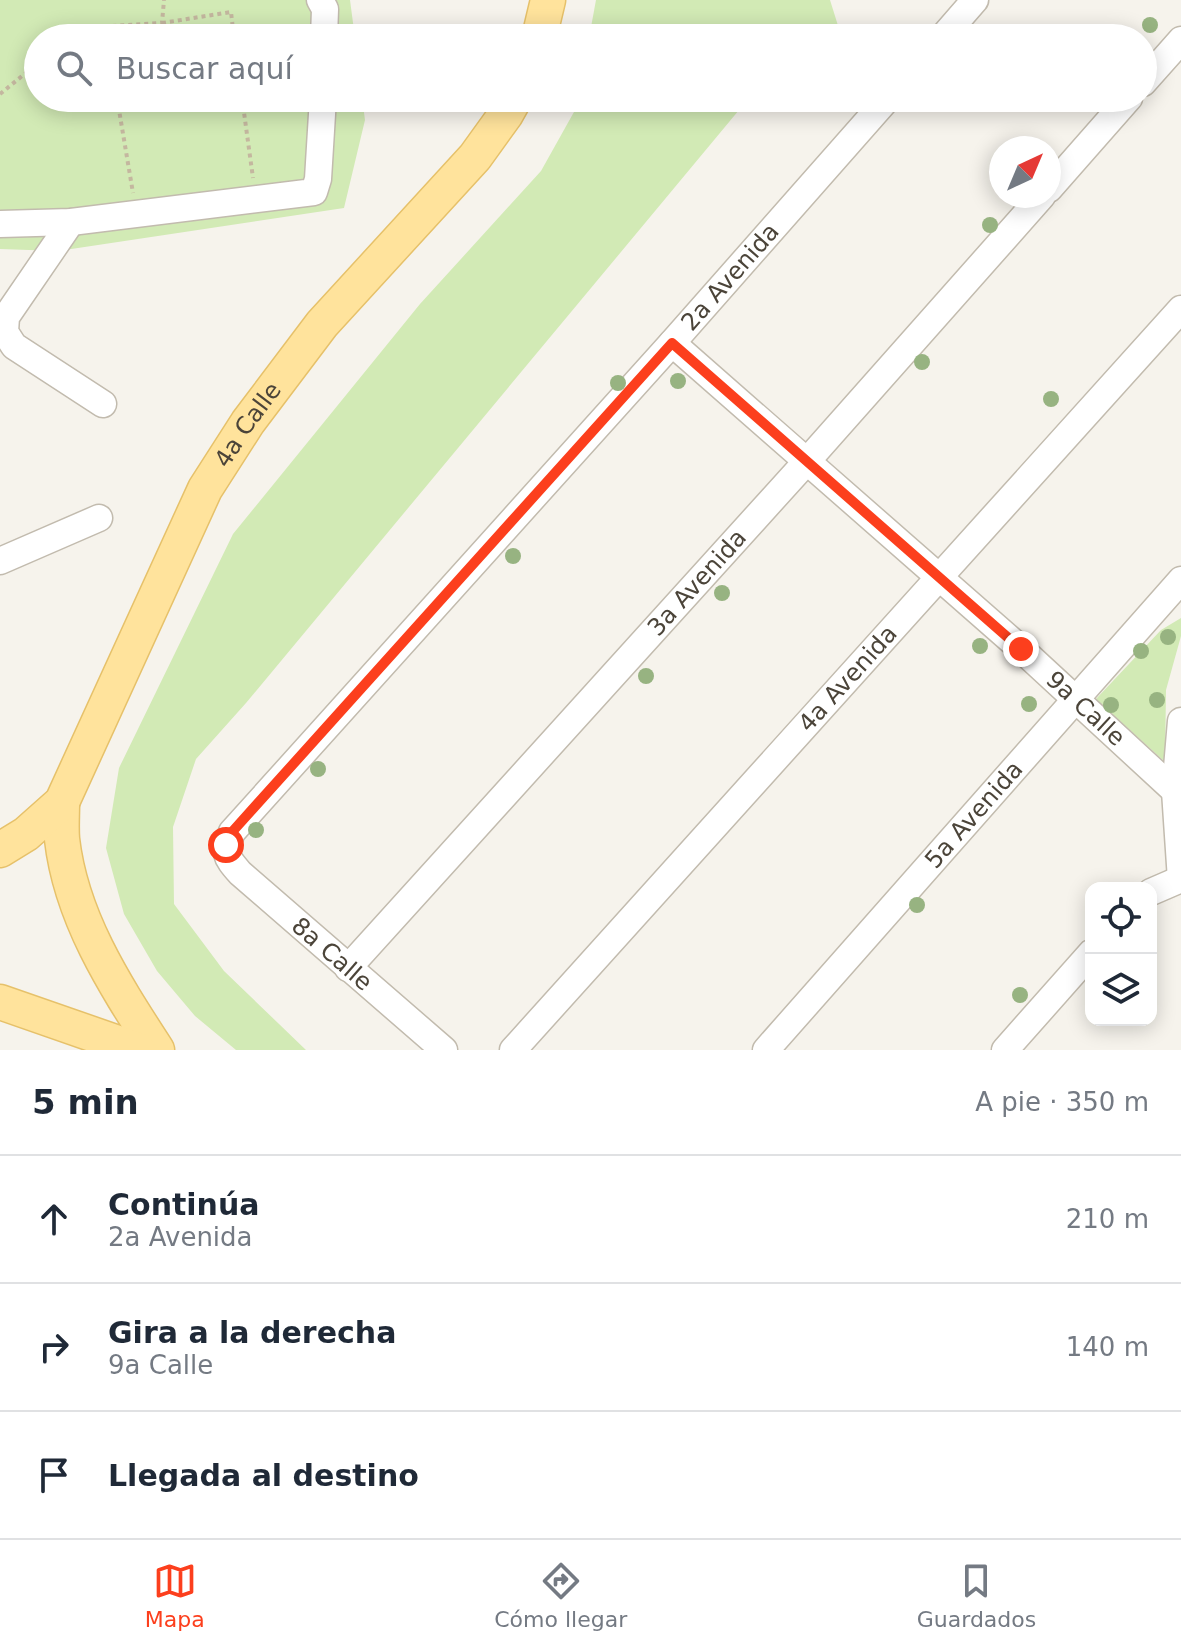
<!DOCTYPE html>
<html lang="es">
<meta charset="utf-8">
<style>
:root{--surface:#fff;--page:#f6f6f7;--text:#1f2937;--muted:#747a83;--line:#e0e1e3;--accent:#fc3f1d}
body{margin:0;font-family:"DejaVu Sans",sans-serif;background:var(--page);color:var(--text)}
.controls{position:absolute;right:24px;bottom:24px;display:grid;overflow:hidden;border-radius:16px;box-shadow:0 4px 20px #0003}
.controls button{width:72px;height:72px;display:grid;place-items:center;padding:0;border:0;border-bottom:2px solid var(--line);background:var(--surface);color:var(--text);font:40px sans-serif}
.compass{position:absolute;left:989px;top:136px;width:72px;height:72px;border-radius:50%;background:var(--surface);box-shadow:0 4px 20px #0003;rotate:44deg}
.stop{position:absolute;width:24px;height:24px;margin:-18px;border:6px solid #fc3f1d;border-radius:50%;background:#fff}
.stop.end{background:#fc3f1d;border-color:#fff;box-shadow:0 2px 8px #0008}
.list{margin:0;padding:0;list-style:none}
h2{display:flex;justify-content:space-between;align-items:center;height:104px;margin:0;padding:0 32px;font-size:34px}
h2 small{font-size:26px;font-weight:400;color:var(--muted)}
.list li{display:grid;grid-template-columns:52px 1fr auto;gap:24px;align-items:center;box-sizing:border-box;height:128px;padding:0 32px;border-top:2px solid var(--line)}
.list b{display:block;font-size:30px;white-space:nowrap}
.list p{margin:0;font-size:26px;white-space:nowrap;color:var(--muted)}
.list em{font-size:26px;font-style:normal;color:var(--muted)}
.icon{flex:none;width:44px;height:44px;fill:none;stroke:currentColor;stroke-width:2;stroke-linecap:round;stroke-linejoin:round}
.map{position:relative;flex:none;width:1181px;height:1050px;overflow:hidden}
.search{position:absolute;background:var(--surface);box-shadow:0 4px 20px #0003;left:24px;right:24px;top:24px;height:88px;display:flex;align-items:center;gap:20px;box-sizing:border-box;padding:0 28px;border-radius:44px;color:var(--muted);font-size:30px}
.sheet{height:488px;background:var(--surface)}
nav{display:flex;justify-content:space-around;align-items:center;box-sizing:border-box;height:112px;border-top:2px solid var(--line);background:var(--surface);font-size:22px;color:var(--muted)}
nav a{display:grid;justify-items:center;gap:4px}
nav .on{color:var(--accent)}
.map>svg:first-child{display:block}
.green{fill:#d2eab5}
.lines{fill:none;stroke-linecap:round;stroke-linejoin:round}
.minor-casing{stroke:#c2bbae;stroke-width:29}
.major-casing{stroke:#e6c16a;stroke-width:37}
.path{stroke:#c4b79f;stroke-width:4;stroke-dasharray:4 4;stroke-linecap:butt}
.minor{stroke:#fff;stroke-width:26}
.major{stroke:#ffe39c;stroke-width:34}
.tree{fill:#97b381}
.route{stroke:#fc3f1d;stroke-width:10}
.labels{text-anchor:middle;stroke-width:6;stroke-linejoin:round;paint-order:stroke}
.street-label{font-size:24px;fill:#4b4439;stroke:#fff}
</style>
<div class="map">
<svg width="1181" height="1050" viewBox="0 0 1181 1050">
<rect width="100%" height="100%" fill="#f6f3ec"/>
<g class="green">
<polygon points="0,0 350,0 355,38 38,38 38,98 362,98 365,120 344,208 58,251 0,249"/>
<polygon points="596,0 830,0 840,32 831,38 589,38"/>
<polygon points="580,98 749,98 246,703 196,759 173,827 174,904 224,971 306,1050 236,1050 195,1016 157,971 124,914 106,848 119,768 233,534 420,304 541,171 579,103"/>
<polygon points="1181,618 1181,636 1166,690 1165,762 1096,699 1161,630"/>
</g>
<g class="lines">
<defs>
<g id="minor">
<polyline points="320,0 325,9 324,38"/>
<polyline points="942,38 975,0"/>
<polyline points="1143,83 1181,40"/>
<polyline points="1049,189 1129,98"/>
<polyline points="71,222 6,317 5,332 14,346 103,404"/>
<polyline points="0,224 71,222 314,192 318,179 323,98"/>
<path id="s1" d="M672,343L1021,649L1175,791"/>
<polyline points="0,561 99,518"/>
<polyline points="1181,721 1175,791 1181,880"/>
<polyline points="1151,892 1181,879"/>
<path id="s2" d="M348,968L808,460L1042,196"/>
<path id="s3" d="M444,1050L240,873C225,856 223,852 232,832L672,343L888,98"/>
<path id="s4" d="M513,1050L1181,309"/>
<path id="s5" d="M766,1050L1181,580"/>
<polyline points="1005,1050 1091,953"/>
</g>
<g id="major">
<polyline points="539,38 548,0"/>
<path d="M62,802C62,815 61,827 62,839C71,918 115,985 157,1050"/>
<path id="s6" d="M0,850L26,834L62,802L205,489L248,422L322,324L475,157L506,114L515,98"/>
<polyline points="0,1002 138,1050"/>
</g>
</defs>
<use href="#minor" class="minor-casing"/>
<use href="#major" class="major-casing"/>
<g class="path">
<polyline points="162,23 231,12 234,38"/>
<polyline points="105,27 107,38"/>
<polyline points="68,38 80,28 162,23 164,0"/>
<polyline points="0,94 38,63"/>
<polyline points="117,98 133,193"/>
<polyline points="242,98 253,178"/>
</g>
<use href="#minor" class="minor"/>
<use href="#major" class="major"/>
</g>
<g class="tree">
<circle cx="1150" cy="25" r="8"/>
<circle cx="990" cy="225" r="8"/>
<circle cx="922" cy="362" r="8"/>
<circle cx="678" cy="381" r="8"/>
<circle cx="618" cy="383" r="8"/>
<circle cx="1051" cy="399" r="8"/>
<circle cx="513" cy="556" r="8"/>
<circle cx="722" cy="593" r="8"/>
<circle cx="1168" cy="637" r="8"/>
<circle cx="980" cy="646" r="8"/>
<circle cx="1141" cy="651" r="8"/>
<circle cx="646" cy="676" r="8"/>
<circle cx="1157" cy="700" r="8"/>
<circle cx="1029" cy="704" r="8"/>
<circle cx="1111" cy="705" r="8"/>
<circle cx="318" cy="769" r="8"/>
<circle cx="256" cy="830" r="8"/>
<circle cx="917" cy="905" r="8"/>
<circle cx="1020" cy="995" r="8"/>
</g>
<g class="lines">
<polyline class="route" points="226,845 232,832 672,343 1021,649"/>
</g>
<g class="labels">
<g class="street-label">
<text dy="8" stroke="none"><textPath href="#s3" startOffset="1062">2a Avenida</textPath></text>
<text dy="8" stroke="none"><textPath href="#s6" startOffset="500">4a Calle</textPath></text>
<text dy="8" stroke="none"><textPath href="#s2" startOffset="520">3a Avenida</textPath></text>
<text dy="8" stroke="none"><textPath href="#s4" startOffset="500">4a Avenida</textPath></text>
<text dy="8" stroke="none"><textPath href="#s1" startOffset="552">9a Calle</textPath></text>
<text dy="8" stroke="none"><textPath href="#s5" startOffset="314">5a Avenida</textPath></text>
<text transform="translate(332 954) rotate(41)" y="8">8a Calle</text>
</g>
</g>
</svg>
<div class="controls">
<button><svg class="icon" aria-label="locate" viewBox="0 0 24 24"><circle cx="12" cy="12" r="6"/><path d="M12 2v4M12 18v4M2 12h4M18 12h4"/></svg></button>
<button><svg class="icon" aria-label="layers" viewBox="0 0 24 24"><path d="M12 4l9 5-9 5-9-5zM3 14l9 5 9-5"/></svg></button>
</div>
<svg class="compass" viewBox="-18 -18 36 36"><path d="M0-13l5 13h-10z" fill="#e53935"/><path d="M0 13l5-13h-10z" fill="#747a83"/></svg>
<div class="stop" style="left:226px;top:845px"></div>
<div class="stop end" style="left:1021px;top:649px"></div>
<div class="search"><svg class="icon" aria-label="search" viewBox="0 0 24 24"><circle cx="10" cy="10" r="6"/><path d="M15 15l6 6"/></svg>Buscar aquí</div>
</div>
<section class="sheet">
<h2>5 min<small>A pie · 350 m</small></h2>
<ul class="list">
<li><svg class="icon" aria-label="ahead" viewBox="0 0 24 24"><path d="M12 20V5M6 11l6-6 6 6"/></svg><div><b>Continúa</b><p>2a Avenida</p></div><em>210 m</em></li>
<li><svg class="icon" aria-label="right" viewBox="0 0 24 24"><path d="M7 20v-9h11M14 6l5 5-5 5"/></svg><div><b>Gira a la derecha</b><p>9a Calle</p></div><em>140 m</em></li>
<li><svg class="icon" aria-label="arrive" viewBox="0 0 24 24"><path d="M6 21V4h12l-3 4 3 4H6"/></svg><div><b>Llegada al destino</b></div></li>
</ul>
</section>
<nav>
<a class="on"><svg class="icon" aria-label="map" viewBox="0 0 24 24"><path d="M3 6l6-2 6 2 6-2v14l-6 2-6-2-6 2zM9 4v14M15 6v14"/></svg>Mapa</a>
<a><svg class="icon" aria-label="directions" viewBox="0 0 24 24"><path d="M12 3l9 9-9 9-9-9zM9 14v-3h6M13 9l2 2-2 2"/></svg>Cómo llegar</a>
<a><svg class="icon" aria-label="saved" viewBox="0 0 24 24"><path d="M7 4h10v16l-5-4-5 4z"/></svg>Guardados</a>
</nav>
